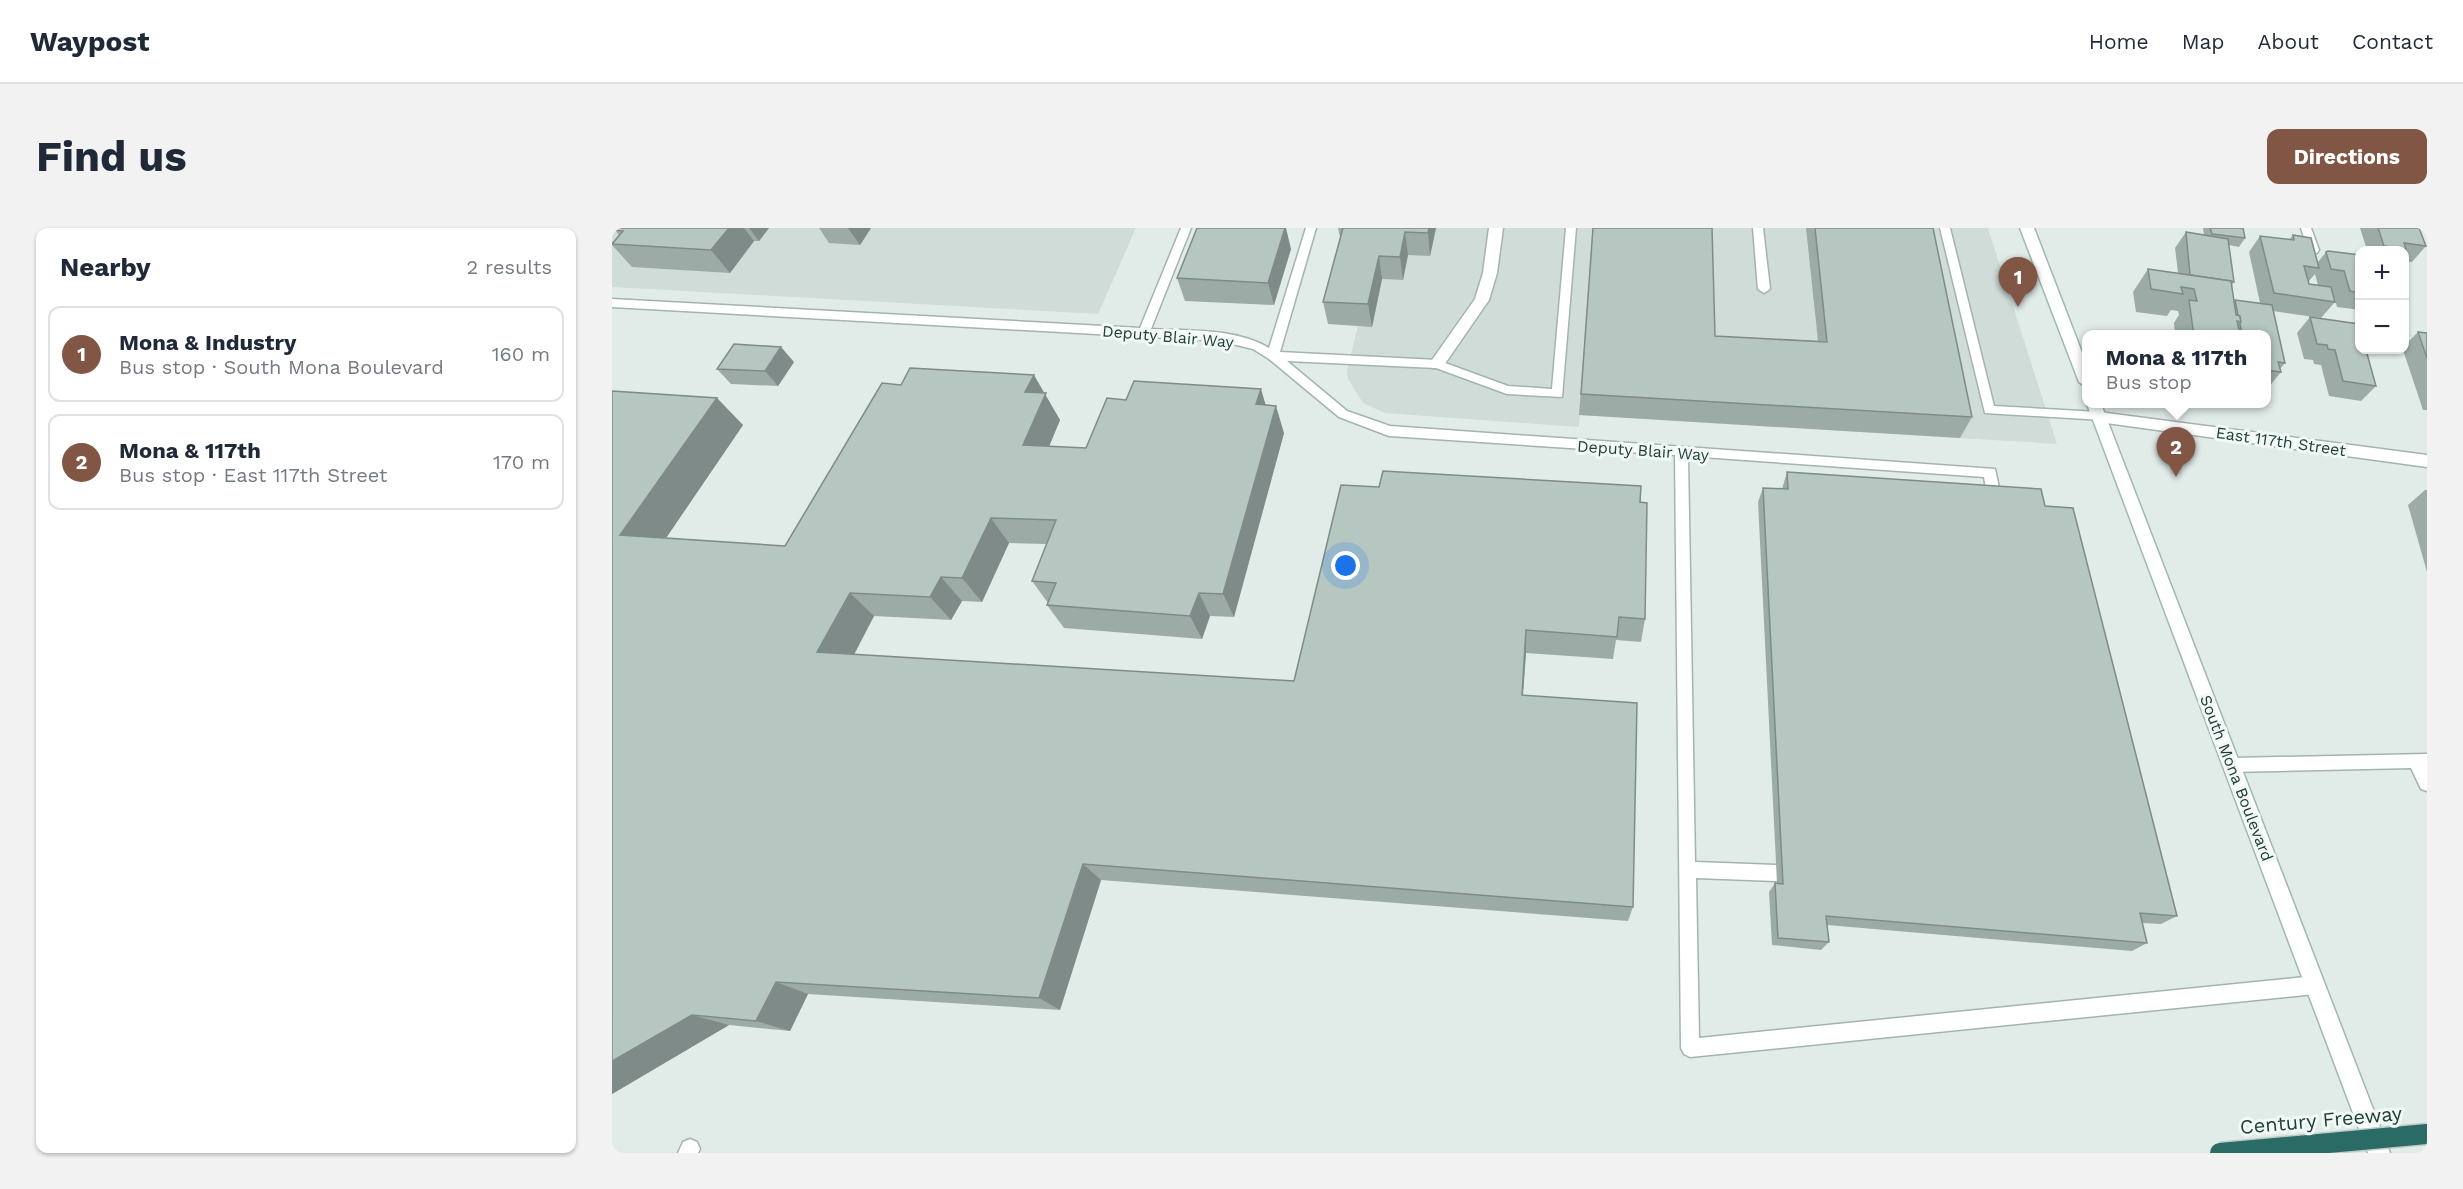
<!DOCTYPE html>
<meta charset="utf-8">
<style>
:root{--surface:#fff;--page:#f2f2f3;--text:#1f2937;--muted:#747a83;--line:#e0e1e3;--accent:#815644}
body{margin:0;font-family:"Work Sans",sans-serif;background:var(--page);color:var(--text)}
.controls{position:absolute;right:18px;top:18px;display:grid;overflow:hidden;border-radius:12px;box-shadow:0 2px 4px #0004}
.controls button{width:54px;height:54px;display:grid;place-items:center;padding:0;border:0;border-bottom:2px solid var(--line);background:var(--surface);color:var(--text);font:30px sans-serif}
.you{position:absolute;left:734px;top:338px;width:21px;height:21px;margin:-15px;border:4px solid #fff;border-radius:50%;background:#1a73e8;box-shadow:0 0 0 9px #1a73e833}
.badge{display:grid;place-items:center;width:39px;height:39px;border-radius:50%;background:var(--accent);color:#fff;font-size:20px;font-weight:700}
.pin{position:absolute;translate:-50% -50px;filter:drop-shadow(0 2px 3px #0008)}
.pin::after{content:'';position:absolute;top:32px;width:21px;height:18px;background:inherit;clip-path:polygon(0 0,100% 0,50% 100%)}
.popup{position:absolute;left:1470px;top:102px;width:189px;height:78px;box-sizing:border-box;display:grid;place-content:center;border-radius:12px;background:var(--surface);filter:drop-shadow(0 2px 4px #0005);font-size:20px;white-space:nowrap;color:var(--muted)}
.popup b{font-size:22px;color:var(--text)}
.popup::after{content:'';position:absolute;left:50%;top:100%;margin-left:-12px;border:12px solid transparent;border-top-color:var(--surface)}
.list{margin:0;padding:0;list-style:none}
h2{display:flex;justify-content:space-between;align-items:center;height:78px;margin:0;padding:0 24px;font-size:26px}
h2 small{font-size:20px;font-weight:400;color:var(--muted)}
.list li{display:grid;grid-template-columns:39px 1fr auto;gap:18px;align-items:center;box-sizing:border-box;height:96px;margin:0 12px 12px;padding:0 12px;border:2px solid var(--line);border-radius:12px}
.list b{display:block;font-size:22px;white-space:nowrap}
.list p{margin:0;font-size:20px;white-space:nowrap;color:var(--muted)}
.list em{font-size:20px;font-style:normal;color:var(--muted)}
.map{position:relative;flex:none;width:1815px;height:925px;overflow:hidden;border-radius:12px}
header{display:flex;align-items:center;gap:36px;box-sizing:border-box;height:84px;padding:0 30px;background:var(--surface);border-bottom:2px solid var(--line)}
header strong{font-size:28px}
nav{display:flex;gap:33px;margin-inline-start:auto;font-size:21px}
.intro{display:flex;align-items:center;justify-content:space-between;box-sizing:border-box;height:144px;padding:0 36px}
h1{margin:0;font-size:42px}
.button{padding:15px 27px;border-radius:12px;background:var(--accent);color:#fff;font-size:21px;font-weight:700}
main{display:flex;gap:36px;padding:0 36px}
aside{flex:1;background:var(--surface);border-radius:12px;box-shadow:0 2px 4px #0004}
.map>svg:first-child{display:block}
.built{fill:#cfdcd7}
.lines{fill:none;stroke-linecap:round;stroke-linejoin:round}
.lane-casing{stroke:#a3b4b0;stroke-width:3}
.street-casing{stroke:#a3b4b0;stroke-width:3}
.secondary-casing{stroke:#9eb8b2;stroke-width:3}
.lane{fill:#fff;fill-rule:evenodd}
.street{fill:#fff;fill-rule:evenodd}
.secondary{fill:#fff;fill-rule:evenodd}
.highway-bridge-casing{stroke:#c1c9c8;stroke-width:23;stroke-linecap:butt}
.highway-bridge{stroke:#2b6b65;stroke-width:20}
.wall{fill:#9daba7}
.shaded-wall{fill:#7f8b88}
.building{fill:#b6c7c2;stroke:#7f8b88;stroke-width:1.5}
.labels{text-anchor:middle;stroke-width:6;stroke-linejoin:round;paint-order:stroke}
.street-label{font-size:16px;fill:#203e39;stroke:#f1f8f6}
.near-street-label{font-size:20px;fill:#203e39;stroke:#f1f8f6}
</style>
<header>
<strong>Waypost</strong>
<nav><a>Home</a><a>Map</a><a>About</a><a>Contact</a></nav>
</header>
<div class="intro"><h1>Find us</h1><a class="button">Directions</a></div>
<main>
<aside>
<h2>Nearby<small>2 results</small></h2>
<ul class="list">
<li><span class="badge">1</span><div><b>Mona &amp; Industry</b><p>Bus stop · South Mona Boulevard</p></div><em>160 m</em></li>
<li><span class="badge">2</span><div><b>Mona &amp; 117th</b><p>Bus stop · East 117th Street</p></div><em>170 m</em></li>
</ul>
</aside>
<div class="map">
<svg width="1815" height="925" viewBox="0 0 1815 925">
<rect width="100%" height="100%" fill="#e1ece8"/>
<g class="built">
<polygon points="0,0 524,0 486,86 0,59"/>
<polygon points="824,0 1376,0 1445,216 968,187 967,199 773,185 751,175 736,151 735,142 746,98 760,98 770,51 791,52 796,27 818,27"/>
</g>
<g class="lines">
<defs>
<g id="lane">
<path d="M569,0H579L539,101C577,103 624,100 657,120L694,0H704L668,124L825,132L896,158L940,161L954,0H964L950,169L895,166L824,140L675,133L735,183L778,198L1383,241L1390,273L1383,278L1376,273L1372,249L1076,228L1083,634L1164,637L1170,639L1172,645L1170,651L1164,653L1084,650L1087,810L1703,748L1709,751L1712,757L1709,763L1703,766L1078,829L1072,826L1069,820L1063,227L777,208L727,189L657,131L641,121L608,113L0,79V71L528,100Z"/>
<polygon points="1141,0 1151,0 1158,61 1152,65 1146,61"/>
<polygon points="1328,0 1338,0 1382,178 1487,184 1491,186 1491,192 1373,185"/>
<polygon points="1689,0 1699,0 1707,22 1705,25 1697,25"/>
<polygon points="1815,526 1815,563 1809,561 1799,540 1619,544 1613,542 1611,537 1613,532 1619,530"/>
<polygon points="78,911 85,914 88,921 86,925 66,925 71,914"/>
</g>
<g id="street">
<polygon points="877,0 891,0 885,45 877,72 830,140 820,140 818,136 820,132 863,71 871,45"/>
<polygon points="1487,184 1815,227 1815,239 1487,194 1479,189"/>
</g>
<g id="secondary">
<polygon points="1408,0 1422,0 1474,135 1474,159 1467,154"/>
<polygon points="1475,176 1489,176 1778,925 1756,925"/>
</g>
</defs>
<use href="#lane" class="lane-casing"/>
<use href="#street" class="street-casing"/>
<use href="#secondary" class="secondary-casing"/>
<use href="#lane" class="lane"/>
<use href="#street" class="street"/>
<use href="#secondary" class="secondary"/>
<defs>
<polyline id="highway-bridge" points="1608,925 1815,906"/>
</defs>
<use href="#highway-bridge" class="highway-bridge-casing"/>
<use href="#highway-bridge" class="highway-bridge"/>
</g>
<g class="wall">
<polygon points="5,0 157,0 147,13 142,13 118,45 20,39 0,17 0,15 7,7 3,2"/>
<polygon points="207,0 259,0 248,17 217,15"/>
<polygon points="726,0 824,0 818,28 796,27 791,52 770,51 760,99 716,96 711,74 728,9"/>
<polygon points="981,0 1103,108 1206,113 1194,0 1321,0 1360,189 1348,210 967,187"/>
<polygon points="1591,0 1631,0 1633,10 1627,19 1617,17 1622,54 1620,57 1622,73 1648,75 1637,24 1648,8 1677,12 1681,7 1706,34 1714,24 1748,27 1748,82 1725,79 1719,59 1706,57 1703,46 1696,54 1697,56 1723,74 1709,90 1661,83 1673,135 1668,141 1669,144 1656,160 1654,160 1654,106 1563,106 1562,95 1567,87 1566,83 1559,82 1555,88 1524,84 1521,64 1536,41 1566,45 1563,20 1574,4 1592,7"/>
<polygon points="1748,0 1807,0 1814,18 1800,34 1792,33 1792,22 1755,22"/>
<polygon points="679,21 662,77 573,73 565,50"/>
<polygon points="1698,89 1764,158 1749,173 1717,168 1709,137 1702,136 1701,132 1692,131 1685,105"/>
<polygon points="1806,104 1815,105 1815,182 1811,182 1791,122 1792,122 1792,118"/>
<polygon points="182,134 166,158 119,156 105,141"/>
<polygon points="0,163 131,197 54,310 173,318 432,165 448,192 437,218 474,220 514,172 654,177 672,205 622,389 598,388 590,411 452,400 435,377 436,375 420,353 435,316 397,315 370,374 350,373 339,392 262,388 242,427 682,453 1028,274 1033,391 1029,414 1004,412 1001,431 914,425 911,468 1021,679 1016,693 489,652 448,782 196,766 178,803 117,797 0,866"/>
<polygon points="1175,244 1433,278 1565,688 1549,696 1530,695 1535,715 1520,723 1215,697 1217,714 1209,722 1160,717 1157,664 1163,655 1165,655 1146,274 1151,260 1170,261"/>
<polygon points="1813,262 1815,262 1815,344 1796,277"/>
</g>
<g class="shaded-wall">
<polygon points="117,0 132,0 142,13 118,45 99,22"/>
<polygon points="137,0 157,0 147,13"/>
<polygon points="236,0 259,0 248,17"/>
<polygon points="673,0 674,0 679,21 662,77 656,55"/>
<polygon points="817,0 824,0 818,28 816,5"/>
<polygon points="793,4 796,27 791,52 788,29"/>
<polygon points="767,28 770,51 760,99 756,76"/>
<polygon points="169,119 182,134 166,158 153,143"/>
<polygon points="422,147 448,192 427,243 411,217 413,164"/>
<polygon points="649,161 657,188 644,176"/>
<polygon points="105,170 131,197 39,332 8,307"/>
<polygon points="664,178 672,205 622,389 611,366"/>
<polygon points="379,290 397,315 370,374 350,350"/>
<polygon points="329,349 350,373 339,392 318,369"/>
<polygon points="238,365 262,388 231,447 205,424"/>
<polygon points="587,365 598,388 590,411 578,388"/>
<polygon points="914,402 914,425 909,489 910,467"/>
<polygon points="471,636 489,652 448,782 427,770"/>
<polygon points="164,754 196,766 178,803 144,793"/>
<polygon points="80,787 117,797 0,866 0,833"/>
</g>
<g class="building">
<polygon points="5,0 117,0 99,22 0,16 11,3 3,2"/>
<polygon points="585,0 673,0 656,55 565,50"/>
<polygon points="731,0 817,0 816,5 793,4 788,29 767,28 756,76 711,74"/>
<polygon points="981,0 1100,0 1103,108 1215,114 1203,0 1321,0 1360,189 969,166"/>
<polygon points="1598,0 1631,0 1633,10 1600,6"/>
<polygon points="1766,0 1807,0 1814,18 1792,15 1794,21 1772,18"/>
<polygon points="1574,4 1616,11 1622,54 1619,53 1578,47"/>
<polygon points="1681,7 1699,10 1707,40 1692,38 1697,56 1719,59 1723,74 1662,65 1648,8 1682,12"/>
<polygon points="1716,23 1748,27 1748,65 1738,63 1732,43 1719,41 1714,24"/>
<polygon points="1536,41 1619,53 1624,87 1628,88 1629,94 1625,93 1628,106 1583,106 1581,101 1577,72 1585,73 1582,61 1569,59 1571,66 1539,61"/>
<polygon points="1792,44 1796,54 1792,54"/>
<polygon points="1623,72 1660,77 1673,135 1666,134 1669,144 1654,142 1654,106 1630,106 1628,96 1629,94 1628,88 1626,87"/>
<polygon points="1698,89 1747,96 1748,122 1754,122 1764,158 1731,153 1723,122 1716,121 1715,117 1705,116"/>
<polygon points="1806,104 1815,105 1815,130"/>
<polygon points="122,116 169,119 153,143 105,141"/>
<polygon points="298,140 422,147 413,164 434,165 411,217 474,220 495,170 514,172 522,153 649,161 644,176 664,178 611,366 587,365 578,388 435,377 444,355 420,353 444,292 379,290 350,350 329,349 318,369 238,365 205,424 682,453 729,257 767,259 771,243 1029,258 1028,274 1035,275 1033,391 1007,389 1005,409 914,402 910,467 1025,475 1021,679 471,636 427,770 164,754 144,793 80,787 0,833 0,163 105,170 8,307 173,318 270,155 289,157"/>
<polygon points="1175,244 1429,261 1433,278 1461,280 1565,688 1528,685 1535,715 1214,688 1217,714 1166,710 1163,655 1171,656 1151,260 1176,261"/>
</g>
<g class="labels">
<g class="street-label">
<text transform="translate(556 108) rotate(5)" y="6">Deputy Blair Way</text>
<text transform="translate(1669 213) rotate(8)" y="6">East 117th Street</text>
<text transform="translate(1031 222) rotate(4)" y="6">Deputy Blair Way</text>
<text transform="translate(1625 550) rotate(69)" y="6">South Mona Boulevard</text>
</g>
<g class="near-street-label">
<text transform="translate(1709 892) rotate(-5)" y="7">Century Freeway</text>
</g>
</g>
</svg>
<div class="controls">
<button>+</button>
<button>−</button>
</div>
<div class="you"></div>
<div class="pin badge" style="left:1406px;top:79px">1</div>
<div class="pin badge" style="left:1564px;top:249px">2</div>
<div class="popup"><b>Mona &amp; 117th</b>Bus stop</div>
</div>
</main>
